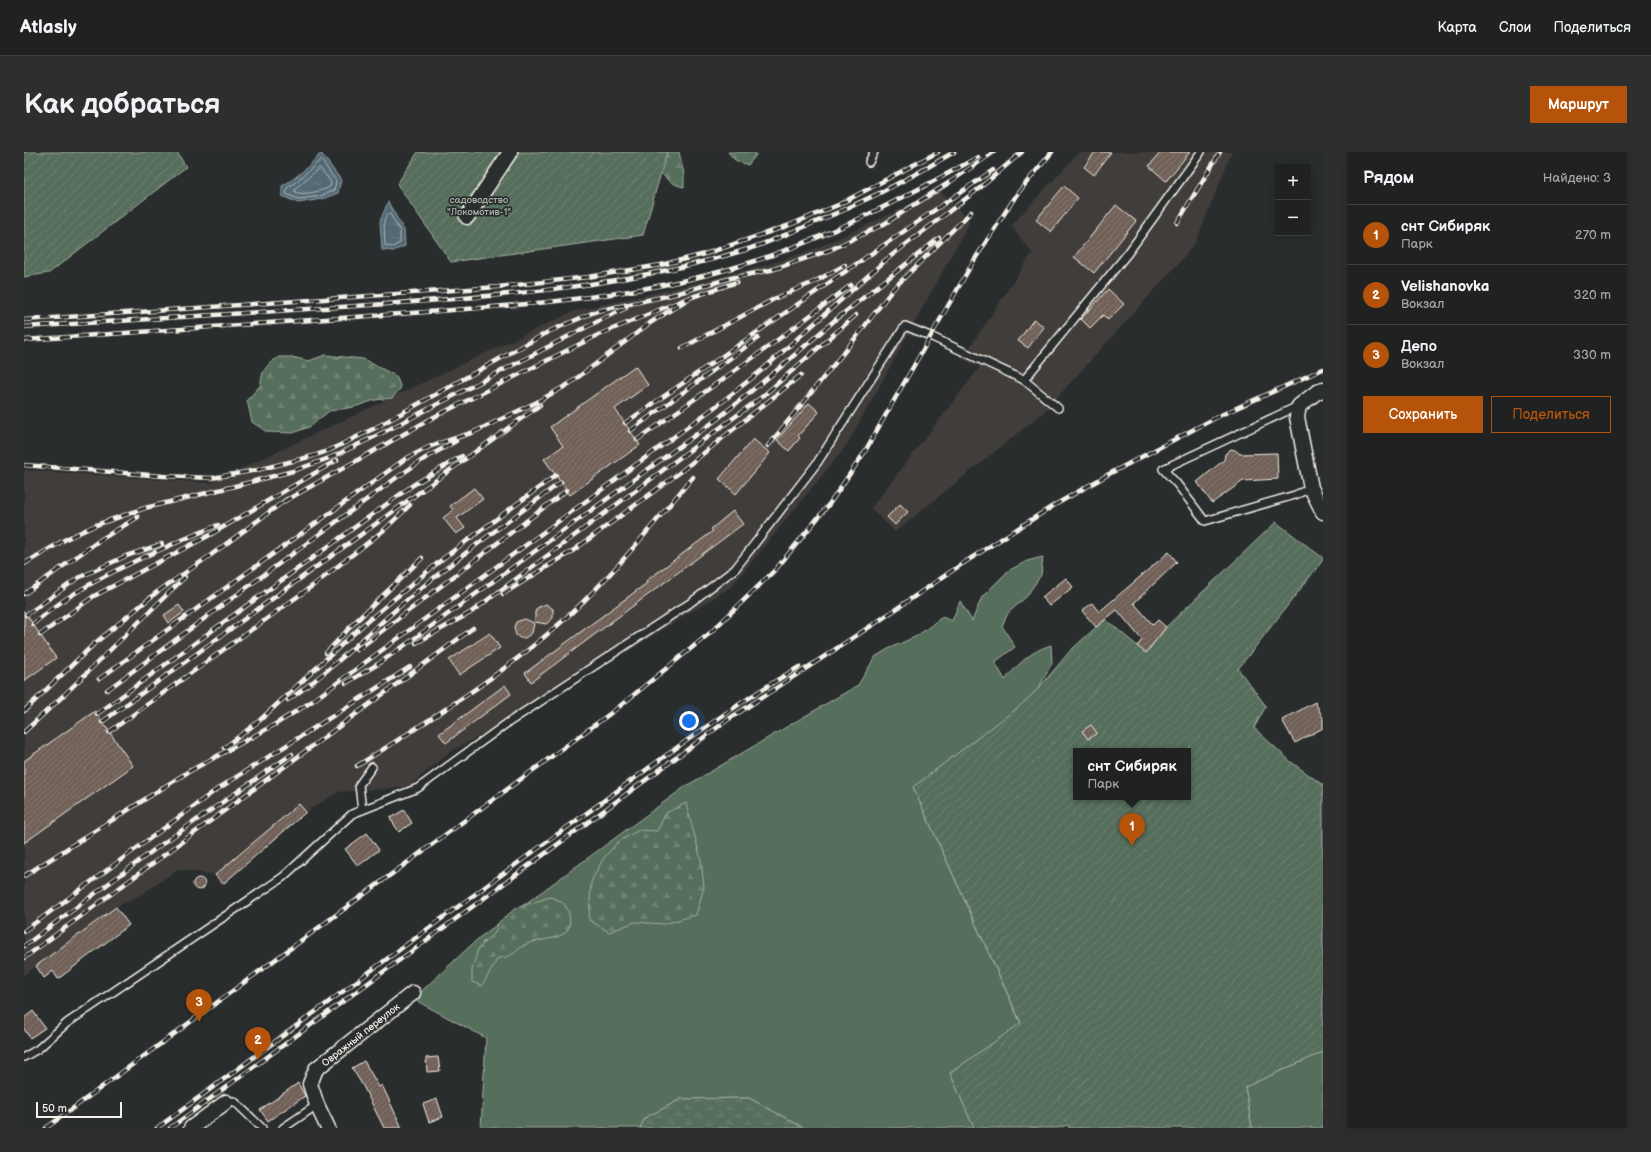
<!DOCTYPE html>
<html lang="ru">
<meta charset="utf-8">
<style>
:root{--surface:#202222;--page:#2d2f2f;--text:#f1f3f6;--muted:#a2a4a5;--line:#3d3f40;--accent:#b45309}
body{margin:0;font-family:"Balsamiq Sans",sans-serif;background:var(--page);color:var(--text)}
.controls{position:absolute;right:12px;top:12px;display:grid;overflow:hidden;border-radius:0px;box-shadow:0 2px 10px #0003}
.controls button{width:36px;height:36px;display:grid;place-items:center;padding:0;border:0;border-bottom:1px solid var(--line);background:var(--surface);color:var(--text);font:20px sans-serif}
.scale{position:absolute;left:12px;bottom:10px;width:86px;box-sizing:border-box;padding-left:4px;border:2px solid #f4f1e8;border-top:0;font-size:11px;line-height:14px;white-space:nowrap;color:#f4f1e8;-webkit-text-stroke:3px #2a2d2e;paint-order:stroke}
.you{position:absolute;left:665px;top:569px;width:14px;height:14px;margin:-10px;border:3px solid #fff;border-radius:50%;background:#1a73e8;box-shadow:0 0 0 6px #1a73e833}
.badge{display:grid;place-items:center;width:26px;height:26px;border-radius:50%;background:var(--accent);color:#fff;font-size:13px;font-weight:700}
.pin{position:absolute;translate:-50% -33px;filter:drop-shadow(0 1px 2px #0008)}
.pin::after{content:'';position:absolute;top:21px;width:14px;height:12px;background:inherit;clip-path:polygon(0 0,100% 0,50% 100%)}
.popup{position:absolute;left:1049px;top:596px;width:118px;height:52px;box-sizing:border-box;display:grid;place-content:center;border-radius:0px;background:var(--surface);filter:drop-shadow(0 1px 3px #0005);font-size:13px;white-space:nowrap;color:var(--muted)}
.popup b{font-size:15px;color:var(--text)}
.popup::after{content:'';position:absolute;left:50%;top:100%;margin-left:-8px;border:8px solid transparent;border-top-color:var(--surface)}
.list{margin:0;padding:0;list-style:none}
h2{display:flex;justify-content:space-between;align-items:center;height:52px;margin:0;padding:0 16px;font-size:17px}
h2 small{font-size:13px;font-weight:400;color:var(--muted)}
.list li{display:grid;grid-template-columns:26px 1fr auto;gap:12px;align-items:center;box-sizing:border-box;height:60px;padding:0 16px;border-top:1px solid var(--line)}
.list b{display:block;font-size:15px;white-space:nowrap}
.list p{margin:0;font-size:13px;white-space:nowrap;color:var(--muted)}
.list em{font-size:13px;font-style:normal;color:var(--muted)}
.actions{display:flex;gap:8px;padding:12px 16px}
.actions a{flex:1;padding:9px 0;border:1px solid var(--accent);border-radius:0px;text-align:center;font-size:14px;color:var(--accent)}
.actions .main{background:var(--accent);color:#fff}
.map{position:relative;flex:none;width:1299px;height:976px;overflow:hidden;border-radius:0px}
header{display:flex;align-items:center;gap:24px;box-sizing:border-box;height:56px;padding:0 20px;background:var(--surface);border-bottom:1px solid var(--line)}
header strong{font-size:19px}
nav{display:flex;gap:22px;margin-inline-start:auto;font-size:14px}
.intro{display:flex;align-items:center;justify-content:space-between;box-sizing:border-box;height:96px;padding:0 24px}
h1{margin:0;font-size:28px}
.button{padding:10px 18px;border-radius:0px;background:var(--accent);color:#fff;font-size:14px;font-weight:700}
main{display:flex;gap:24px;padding:0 24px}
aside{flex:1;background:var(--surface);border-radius:0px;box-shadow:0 2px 10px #0003}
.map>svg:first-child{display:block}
.built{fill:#3f3c3b}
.green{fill:#566e5c;stroke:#a5b0a2}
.forest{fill:url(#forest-firs);stroke:#a5b0a2}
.wetland{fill:url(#wetland-marsh);stroke:#a5b0a2}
.garden{fill:url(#garden-furrows);stroke:#a5b0a2;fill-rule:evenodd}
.water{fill:url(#water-ripples);stroke:#939fa4}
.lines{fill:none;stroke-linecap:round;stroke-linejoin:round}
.shore{stroke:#b3bbba;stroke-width:1}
.building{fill:url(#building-hatch);stroke:#f4f1e8}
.lane-casing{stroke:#f4f1e8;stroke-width:10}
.street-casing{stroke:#f4f1e8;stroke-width:17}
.lane{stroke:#2a2d2e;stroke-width:7}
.street{stroke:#2a2d2e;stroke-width:14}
.rail-casing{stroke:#f4f1e8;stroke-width:4.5}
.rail{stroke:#2a2d2e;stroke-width:3;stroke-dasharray:9;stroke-linecap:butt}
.labels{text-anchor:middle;stroke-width:3.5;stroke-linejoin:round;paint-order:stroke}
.park-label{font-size:10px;fill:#adb6a9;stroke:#2a2d2e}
.street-label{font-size:10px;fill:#f4f1e8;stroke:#2a2d2e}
</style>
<header>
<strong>Atlasly</strong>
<nav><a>Карта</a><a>Слои</a><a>Поделиться</a></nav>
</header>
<div class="intro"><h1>Как добраться</h1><a class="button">Маршрут</a></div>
<main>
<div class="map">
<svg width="1299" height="976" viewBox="0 0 1299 976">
<defs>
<pattern id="forest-firs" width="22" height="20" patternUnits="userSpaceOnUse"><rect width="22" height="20" fill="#566e5c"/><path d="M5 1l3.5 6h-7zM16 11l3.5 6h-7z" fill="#6f8373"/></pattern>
<pattern id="wetland-marsh" width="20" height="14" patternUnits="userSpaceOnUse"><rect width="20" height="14" fill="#566e5c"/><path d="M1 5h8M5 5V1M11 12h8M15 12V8" fill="none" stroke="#6f8373"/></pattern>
<pattern id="garden-furrows" width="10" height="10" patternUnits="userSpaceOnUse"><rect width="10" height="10" fill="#566e5c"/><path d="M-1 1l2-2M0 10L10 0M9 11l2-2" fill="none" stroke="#6f8373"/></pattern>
<pattern id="water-ripples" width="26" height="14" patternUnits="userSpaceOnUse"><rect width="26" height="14" fill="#526976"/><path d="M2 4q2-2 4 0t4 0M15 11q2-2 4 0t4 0" fill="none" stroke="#6c7f8a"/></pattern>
<pattern id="building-hatch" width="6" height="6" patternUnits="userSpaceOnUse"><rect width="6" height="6" fill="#706058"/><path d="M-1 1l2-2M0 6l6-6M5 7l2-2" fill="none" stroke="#857770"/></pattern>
</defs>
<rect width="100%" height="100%" fill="#2a2d2e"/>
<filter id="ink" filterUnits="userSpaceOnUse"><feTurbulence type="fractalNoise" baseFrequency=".025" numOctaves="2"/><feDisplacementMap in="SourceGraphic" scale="8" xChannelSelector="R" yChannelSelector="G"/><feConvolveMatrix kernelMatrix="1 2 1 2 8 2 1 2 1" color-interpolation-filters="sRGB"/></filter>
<g filter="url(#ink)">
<g class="built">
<polygon points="1055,0 1208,0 1172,90 1154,112 1019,261 871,380 847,356 956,215 938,207 1008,101 987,74"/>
<polygon points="916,39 946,70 823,293 707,435 517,553 427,599 384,635 314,640 282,660 274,652 191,723 154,717 120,741 92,755 0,823 0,318 187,331 550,159 648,137 746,112 788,98"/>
</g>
<g class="green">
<path d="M1019,405L1017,423L1002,445L984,461L978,474L991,495L971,510L981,528C994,512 1007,499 1027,493L1028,511L1014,537L996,554L993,574L1007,589L1035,625L1059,672L1071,709L1085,740L1103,768L1120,783L1141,787L1159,784L1192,773L1207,780L1202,789L1151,803L1116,820L1098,814L1090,792L1065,752L1045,691L1027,659L1006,627L976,570L889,635L997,872L926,921L950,976H780L725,946L657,947L621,966L616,976H457L462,886L389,847L456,785L662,634L834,533L851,505L864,497L893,484L918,465L928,469L936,449L948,469L958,445L984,419L1003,409Z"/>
<polygon points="1299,900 1299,976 1228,976 1221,935"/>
</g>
<g class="forest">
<path d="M627,0H655L660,22V35C640,31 634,18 627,0Z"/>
<polygon points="704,0 731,0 732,3 724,13 711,8"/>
<polygon points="301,203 339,207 372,224 377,236 368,246 351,248 330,255 305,259 287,274 269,281 243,280 228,270 223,248 236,234 239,220 246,211 255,205 268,205 285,209"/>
<polygon points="662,651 677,708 680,735 672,763 640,772 611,770 585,780 565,768 567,730 579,707 594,690 615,678 633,679 642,661"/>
<path d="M526,745C536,748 543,752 545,762C552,792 516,784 501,793C488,800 491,805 474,806L458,834L448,830V818L454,797L461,790L458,791L471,781L475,770L492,756Z"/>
</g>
<polygon class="wetland" points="725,946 780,976 616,976 621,966 657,947"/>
<g class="garden">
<polygon points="0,0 153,0 162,15 25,121 0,125"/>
<polygon points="394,0 643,0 619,83 427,110 373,32"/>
<path d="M1252,370L1299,406V408L1214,517L1242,554L1230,576L1267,610L1299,633V900L1221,935L1228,976H1045L1044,973L1034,976H950L926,921L997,871L889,635L996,554L1014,537L1046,499L1081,467L1122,501L1142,475ZM1052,599H1164V645H1052Z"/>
</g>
<g class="water">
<path d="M297,1L317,28L314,41L298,47L274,51L258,44V34C274,25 285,14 297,1Z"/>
<polygon points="364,50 380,78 381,94 369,99 358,98 356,69"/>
</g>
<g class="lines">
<g class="shore">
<polygon points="297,8 312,29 310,38 297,44 275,47 262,42 263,36 272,30"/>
<path d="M296,16L307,30L306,35C297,39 280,44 271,40V37Z"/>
<polygon points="363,62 366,62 376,79 376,91 368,95 361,93 360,70"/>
</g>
</g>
<g class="building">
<polygon points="1071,0 1087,0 1070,23 1060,15"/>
<polygon points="1137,0 1166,0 1142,29 1125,14"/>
<polygon points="1040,34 1054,46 1027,80 1012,68"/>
<polygon points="1092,53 1112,69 1070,121 1050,105"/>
<polygon points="1084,137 1100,152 1084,168 1079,163 1066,176 1057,167"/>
<polygon points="1010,167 1020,175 1004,196 994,189"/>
<polygon points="611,214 624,233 591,257 616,293 546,343 520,307 539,294 526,275"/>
<polygon points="785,251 795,260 774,284 776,286 765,299 753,288"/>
<polygon points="729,287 746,301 712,342 695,327"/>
<polygon points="1207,297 1211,298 1216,302 1253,301 1254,327 1219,329 1188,351 1173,330 1200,308 1201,302"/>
<polygon points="450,336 459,347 433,366 441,376 432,382 419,366 429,358 426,354"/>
<polygon points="876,352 884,360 871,373 863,365"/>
<polygon points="709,359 719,372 507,530 501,521 623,431 622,429 689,379 687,377"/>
<polygon points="1145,400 1153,410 1110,451 1129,473 1134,468 1142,475 1122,501 1113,494 1118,488 1093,458 1072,475 1058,459 1068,451 1075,460"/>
<polygon points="1042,426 1049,435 1025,454 1018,445"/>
<polygon points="522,452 529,457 529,466 522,472 511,470 511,460 513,456"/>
<polygon points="155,453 160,460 145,471 140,463"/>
<polygon points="0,459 32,506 0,529"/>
<polygon points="501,467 510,471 508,481 501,486 496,486 492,483 490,475 492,470"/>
<polygon points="466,481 476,496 435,523 425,508"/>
<polygon points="481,533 487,542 422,591 415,582"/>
<polygon points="1291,550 1299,566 1299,576 1271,591 1258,568"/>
<polygon points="71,559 109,614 0,691 0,609"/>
<polygon points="1067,573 1073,581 1064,587 1058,579"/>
<polygon points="275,652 282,660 199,732 191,723"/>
<polygon points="380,658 388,671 375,680 366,666"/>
<polygon points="343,681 355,698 334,714 321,697"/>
<circle cx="175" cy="732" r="6"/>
<polygon points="92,755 105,773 34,827 29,819 20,826 12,814"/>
<polygon points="9,859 21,876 6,886 0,877 0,866"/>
<polygon points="414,905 416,919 403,920 402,906"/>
<polygon points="340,909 355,935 358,933 378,976 360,976 339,934 328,916"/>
<polygon points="274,931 281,944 244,969 236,958"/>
<polygon points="413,947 419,965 405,970 399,952"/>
</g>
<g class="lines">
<defs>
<g id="lane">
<polyline points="845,10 850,0"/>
<polyline points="1274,254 1139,317 1153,332 1181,369 1271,343 1287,336"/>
<polyline points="1034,256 1000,228 1104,101 1177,0"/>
<polyline points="338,658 335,633 348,615"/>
<polyline points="0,905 14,897 43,871 259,725 328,662 394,636 482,572 666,451 711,417 793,311 881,174 906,184 1000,228"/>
<polyline points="202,950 210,949 238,976"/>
<polyline points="259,976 293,953"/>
</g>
<g id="street">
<polyline points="443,65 486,0"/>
<polyline points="1299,238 1293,240 1275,254 1273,265 1287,336 1299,360"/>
<polyline points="167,976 202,950"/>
<path id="s1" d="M304,976L293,953L286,932L292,917L389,841"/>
</g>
</defs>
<use href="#lane" class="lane-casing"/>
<use href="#street" class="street-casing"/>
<use href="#lane" class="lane"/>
<use href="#street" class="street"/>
<defs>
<g id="rail">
<polyline points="1153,71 1196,0"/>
<polyline points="859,110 957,35 998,0"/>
<polyline points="0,168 474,135 564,125 637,113 681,102 763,74 814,53 914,0"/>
<path d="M0,175C111,168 221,161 332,154C466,145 592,137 721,98C741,92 761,83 780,75C832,54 882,29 930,0"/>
<path d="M0,188C120,180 240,171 360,163C468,155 577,150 683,123C779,99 869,52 954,5"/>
<polyline points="658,196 752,146 790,130 821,113"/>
<polyline points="601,271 969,18"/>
<polyline points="606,279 734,186"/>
<polyline points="613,288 744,195 827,133"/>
<polyline points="744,294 833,184 869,137 947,60"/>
<polyline points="0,313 139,324 188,326 233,318 289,304 306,298 349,277 526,179 573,159 647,143 707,126 747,118 806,98 860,72 926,30 970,0"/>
<polyline points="259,350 410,265 574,183 659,148 713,130"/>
<polyline points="0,412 42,387 72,373 121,356 215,333 269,319 308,305 354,283 572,170 602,156"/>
<polyline points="0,442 76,388 114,365"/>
<polyline points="479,442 550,398 655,321 777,223"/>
<polyline points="2,463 54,426 102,404 138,392"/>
<path d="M9,472C20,463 31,454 43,446C90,416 142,395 194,373"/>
<polyline points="16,483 70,444 184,384 313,308"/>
<polyline points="392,491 446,461 739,244 832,163"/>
<polyline points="333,498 543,338"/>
<polyline points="302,501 329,472 398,406"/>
<polyline points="75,527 381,307 407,294 450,280 513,250 545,232 626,171 667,145"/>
<polyline points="322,531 354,512 391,486 692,268 752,219 811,168 915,86"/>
<polyline points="83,538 372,326 400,307 432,289"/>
<path d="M264,548C307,519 343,482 383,448C432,406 485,369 537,330"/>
<polyline points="0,559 70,492 133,440 187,403 263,347"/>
<polyline points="73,562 389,333 438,304"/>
<polyline points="78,570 516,253"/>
<polyline points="0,580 40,543 161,425"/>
<polyline points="85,580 291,432 360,378 386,353"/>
<polyline points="200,596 235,569 340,472 421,405 532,323"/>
<path d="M333,614C399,572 466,531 526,480C580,435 624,378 669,325"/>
<polyline points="164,620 250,573 287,550 699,249 738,218 863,107"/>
<polyline points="0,724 167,618"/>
<polyline points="0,779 192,638 386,515"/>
<polyline points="0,794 138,692 268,602"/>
<polyline points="0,806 449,476"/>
<polyline points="22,976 591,558 686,481 752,417 806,351 840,301 949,110 993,42 1028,0"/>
<path d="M133,976C272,875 410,771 549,671C623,618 696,561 775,515"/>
<polyline points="146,976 705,567 856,468 938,412 1029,354 1085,322 1197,263 1299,217"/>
</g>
</defs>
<use href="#rail" class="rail-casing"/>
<use href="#rail" class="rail"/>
</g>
</g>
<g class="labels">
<g class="park-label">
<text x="455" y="51">садоводство<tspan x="455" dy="12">"Локомотив-1"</tspan></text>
</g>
<g class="street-label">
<text dy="4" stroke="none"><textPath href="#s1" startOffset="120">Овражный переулок</textPath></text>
</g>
</g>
</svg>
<div class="controls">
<button>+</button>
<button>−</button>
</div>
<div class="scale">50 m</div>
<div class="you"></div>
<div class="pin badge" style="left:1108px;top:694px">1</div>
<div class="popup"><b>снт Сибиряк</b>Парк</div>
<div class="pin badge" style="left:234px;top:908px">2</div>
<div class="pin badge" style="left:175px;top:870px">3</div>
</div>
<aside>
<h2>Рядом<small>Найдено: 3</small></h2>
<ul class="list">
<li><span class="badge">1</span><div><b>снт Сибиряк</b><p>Парк</p></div><em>270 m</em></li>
<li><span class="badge">2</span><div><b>Velishanovka</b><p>Вокзал</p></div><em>320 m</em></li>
<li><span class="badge">3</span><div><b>Депо</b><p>Вокзал</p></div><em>330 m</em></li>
</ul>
<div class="actions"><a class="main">Сохранить</a><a>Поделиться</a></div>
</aside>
</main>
